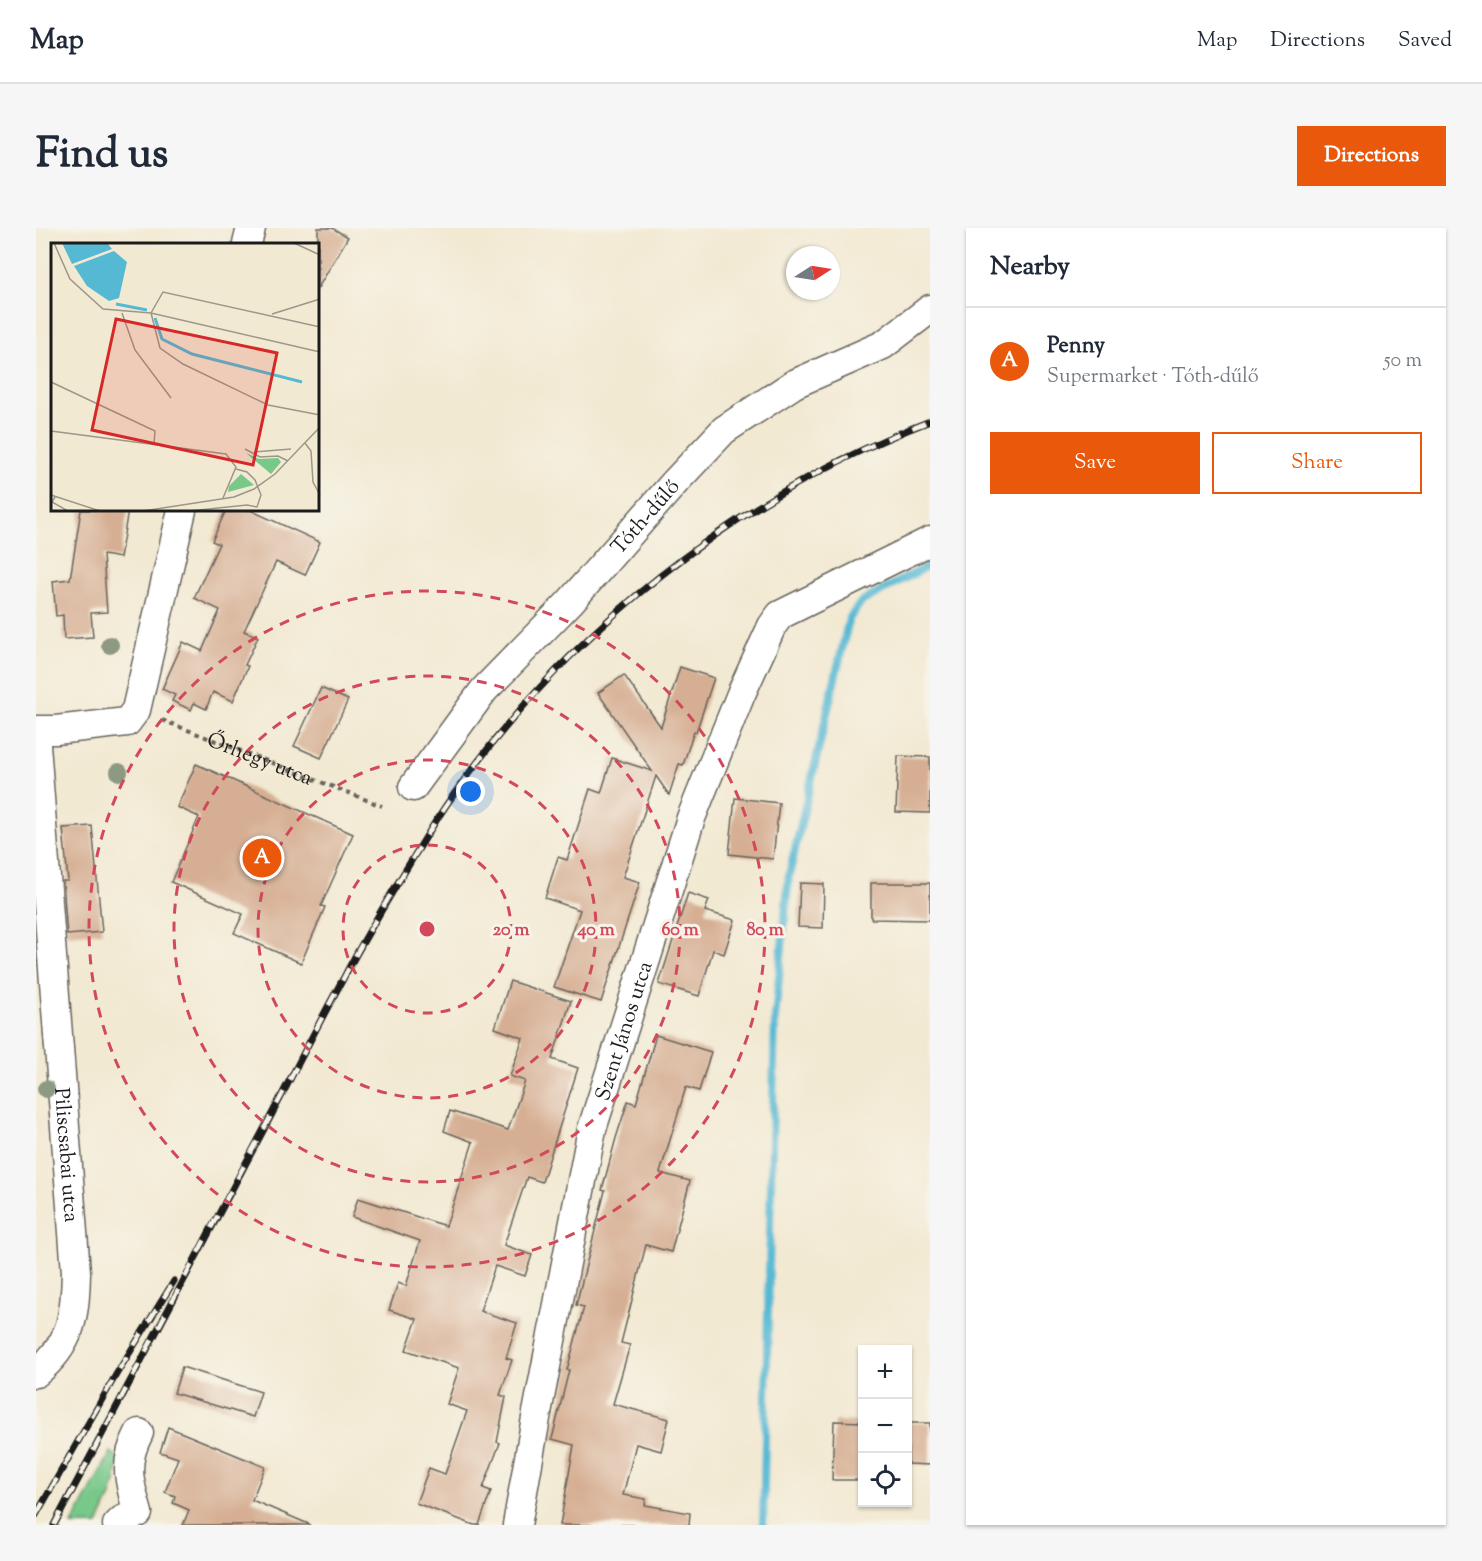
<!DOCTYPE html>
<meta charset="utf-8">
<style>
:root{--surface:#fff;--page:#f6f6f7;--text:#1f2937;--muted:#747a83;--line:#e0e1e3;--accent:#ea580c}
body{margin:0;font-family:"Sorts Mill Goudy",serif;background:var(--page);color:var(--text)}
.controls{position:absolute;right:18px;bottom:18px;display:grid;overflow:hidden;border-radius:0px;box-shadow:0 2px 4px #0004}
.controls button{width:54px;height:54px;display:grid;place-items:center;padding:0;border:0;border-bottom:2px solid var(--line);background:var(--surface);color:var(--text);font:30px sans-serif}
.compass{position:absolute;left:750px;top:18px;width:54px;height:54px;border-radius:50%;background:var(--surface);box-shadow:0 2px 4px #0004;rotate:78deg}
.you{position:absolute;left:435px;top:564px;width:21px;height:21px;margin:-15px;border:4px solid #fff;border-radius:50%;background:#1a73e8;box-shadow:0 0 0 9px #1a73e833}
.badge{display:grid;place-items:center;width:39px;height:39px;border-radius:50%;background:var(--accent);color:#fff;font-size:20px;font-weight:700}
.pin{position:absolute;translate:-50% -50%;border:3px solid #fff;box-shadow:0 2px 6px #0006}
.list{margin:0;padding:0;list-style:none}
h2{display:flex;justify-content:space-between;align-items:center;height:78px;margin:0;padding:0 24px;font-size:26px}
h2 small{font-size:20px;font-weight:400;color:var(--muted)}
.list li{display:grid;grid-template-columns:39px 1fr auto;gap:18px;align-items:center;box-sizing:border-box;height:108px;padding:0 24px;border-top:2px solid var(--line)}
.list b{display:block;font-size:22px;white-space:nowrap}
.list p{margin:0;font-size:20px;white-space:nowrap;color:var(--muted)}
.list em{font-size:20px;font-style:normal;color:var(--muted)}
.actions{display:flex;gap:12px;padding:18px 24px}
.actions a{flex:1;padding:14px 0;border:2px solid var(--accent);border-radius:0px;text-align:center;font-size:21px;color:var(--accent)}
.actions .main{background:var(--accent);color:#fff}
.icon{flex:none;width:33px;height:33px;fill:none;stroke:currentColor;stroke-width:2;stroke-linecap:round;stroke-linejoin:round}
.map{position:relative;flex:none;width:894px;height:1297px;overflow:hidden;border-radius:0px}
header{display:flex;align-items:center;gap:36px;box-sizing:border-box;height:84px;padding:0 30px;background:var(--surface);border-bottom:2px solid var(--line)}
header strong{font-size:28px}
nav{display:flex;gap:33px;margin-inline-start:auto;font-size:21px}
.intro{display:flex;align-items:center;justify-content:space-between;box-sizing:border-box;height:144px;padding:0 36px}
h1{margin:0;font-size:42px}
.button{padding:15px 27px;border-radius:0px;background:var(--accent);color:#fff;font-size:21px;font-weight:700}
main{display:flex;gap:36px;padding:0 36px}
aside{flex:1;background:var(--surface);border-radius:0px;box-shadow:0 2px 4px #0004}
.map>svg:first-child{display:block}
.green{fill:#77c889;stroke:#4a7252;stroke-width:1.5}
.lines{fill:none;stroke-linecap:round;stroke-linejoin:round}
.stream{stroke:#56b9d4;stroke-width:8}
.building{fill:#d6ae93}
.minor-casing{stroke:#67645c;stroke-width:31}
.path{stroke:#67645c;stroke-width:4;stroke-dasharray:4.5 4.5;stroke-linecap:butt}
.minor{stroke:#fff;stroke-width:28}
.rail-casing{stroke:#1c1c1c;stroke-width:7}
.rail{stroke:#f7f3e8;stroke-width:4.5;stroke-dasharray:14;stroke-linecap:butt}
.tree{fill:#8e9983}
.ring{fill:none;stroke:#d1495b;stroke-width:3;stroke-dasharray:10 8}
.labels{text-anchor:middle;stroke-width:6;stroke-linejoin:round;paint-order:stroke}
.street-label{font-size:21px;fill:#1c1c1c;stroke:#f7f3e8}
.inset-river{fill:none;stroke:#56b9d4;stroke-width:3}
.inset-road{fill:none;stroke:#9c9789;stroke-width:1.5}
.view{fill:#d62828;fill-opacity:0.15;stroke:#d62828;stroke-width:3}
.inset-edge{fill:none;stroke:#1c1c1c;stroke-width:3}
.centre{fill:#d1495b;stroke:#f7f3e8;stroke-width:3}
.ring-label{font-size:18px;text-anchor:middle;font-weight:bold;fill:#d1495b;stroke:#f7f3e8;stroke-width:6;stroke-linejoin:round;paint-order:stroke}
</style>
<header>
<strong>Map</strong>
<nav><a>Map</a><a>Directions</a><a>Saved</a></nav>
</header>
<div class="intro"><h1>Find us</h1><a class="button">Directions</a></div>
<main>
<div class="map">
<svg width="894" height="1297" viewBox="0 0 894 1297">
<rect width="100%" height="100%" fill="#f7f3e8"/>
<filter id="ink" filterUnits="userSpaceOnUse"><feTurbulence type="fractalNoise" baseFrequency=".0167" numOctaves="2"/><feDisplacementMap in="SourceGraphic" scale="12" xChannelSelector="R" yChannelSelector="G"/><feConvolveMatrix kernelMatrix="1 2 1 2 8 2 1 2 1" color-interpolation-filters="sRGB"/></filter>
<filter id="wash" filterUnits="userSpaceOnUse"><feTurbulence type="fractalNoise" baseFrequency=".008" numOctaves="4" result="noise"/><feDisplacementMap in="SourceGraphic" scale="24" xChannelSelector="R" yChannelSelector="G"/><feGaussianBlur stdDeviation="1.35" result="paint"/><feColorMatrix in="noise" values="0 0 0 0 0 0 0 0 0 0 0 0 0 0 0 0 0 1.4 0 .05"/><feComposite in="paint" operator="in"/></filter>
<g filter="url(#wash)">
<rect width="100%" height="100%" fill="#f2e9d2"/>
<polygon class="green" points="75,1224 83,1230 80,1250 75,1268 62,1297 36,1297"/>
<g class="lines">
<polyline class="stream" points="727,1297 739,790 753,647 813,391 825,374 894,337"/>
</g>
<g id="blocks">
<g class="building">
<polygon points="282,0 296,0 312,9 282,60"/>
<polygon points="45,282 92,282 84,330 67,327 71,384 55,385 57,409 28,411 27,387 20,388 17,353 34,351"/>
<polygon points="190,282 214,282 284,314 269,347 240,334 208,403 222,409 209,437 212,438 197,473 177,464 170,481 158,475 155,482 136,473 139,467 126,461 147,414 166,423 184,382 158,370 183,316 176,313"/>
<polygon points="644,439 678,450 660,504 658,503 647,537 643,536 633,567 620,548 587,649 604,654 565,774 518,759 544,682 509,670 522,629 531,632 554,561 565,565 576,530 616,543 562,465 588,447 625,499"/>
<polygon points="285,460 312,472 285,530 258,518"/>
<polygon points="862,528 894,529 894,585 860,584"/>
<polygon points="160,536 317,606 285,678 289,679 265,735 198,705 207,686 135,654 163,589 141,579"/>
<polygon points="699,570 743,575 737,631 693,626"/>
<polygon points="56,598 66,704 31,707 27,653 32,653 27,600"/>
<polygon points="764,655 788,656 787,700 762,699"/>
<polygon points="835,655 894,655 894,692 835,691"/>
<polygon points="652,665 673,672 669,683 699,692 688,726 677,722 663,768 623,756"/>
<polygon points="474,753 535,773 516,831 542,840 506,954 491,949 468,1017 496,1027 489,1048 459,1038 444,1083 481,1095 470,1130 476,1132 464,1167 470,1169 461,1214 464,1215 447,1260 455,1263 443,1297 438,1297 380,1275 393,1240 409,1246 431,1183 411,1176 423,1140 370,1122 381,1091 353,1082 362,1055 370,1058 384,1013 316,989 322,970 410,998 437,914 408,903 414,883 472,902 489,853 474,848 487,810 459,800"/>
<polygon points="620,807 675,824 663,863 650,859 624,945 654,953 635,1024 610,1017 585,1115 594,1117 577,1176 633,1191 625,1223 600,1216 587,1267 610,1271 609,1277 654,1285 653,1297 524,1297 538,1217 516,1211 533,1142 531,1142 548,1079 540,1077 569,963 566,962 580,910 592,873 600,876"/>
<polygon points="146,1139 225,1164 217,1189 138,1165"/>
<polygon points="798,1193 826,1194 826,1252 796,1252"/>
<polygon points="872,1195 894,1195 894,1237 872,1236"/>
<polygon points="132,1199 229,1239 216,1272 275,1297 147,1297 153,1282 137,1275 139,1268 129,1264 142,1230 124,1224"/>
</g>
</g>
</g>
<g filter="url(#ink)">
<use href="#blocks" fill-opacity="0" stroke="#67645c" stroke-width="1.5"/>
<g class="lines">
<defs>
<g id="minor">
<polyline points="211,16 215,0"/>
<polyline points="0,502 20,502 91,494 100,482 146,282"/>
<path id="s2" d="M0,517L40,1044C39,1088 36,1116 0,1145"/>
<path id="s3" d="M377,559L448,462L534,374L640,253L688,202L758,156L847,117L894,81"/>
<path d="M81,1297L86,1292L102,1285C93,1254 87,1235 103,1205"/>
<path id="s4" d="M481,1297L500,1190L556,901L655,590L705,466L736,398L744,387L894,313"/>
</g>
</defs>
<use href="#minor" class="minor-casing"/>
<path class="path" id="s1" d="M126,492L346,578"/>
<use href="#minor" class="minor"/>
<defs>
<g id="rail">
<polyline points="0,1287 81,1145 138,1053"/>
<path d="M18,1297C94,1154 169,1010 246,867C266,828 286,789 307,751C329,708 355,666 380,625C390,609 400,592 411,576C529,405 699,268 894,193"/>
</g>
</defs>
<use href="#rail" class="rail-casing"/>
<use href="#rail" class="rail"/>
</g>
<g class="tree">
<circle cx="74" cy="417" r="9"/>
<circle cx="83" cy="544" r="9"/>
<circle cx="10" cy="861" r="9"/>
</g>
</g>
<g class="ring">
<circle cx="391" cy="701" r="84"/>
<circle cx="391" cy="701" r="169"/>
<circle cx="391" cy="701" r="253"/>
<circle cx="391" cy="701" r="338"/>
</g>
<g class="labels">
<g class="street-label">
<text dy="7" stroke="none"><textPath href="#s3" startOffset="357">Tóth-dűlő</textPath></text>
<text dy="7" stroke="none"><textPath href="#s1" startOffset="105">Őrhegy utca</textPath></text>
<text dy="7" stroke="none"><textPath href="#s4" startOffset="506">Szent János utca</textPath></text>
<text dy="7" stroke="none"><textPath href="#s2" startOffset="411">Piliscsabai utca</textPath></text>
</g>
</g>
<g transform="translate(15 15)">
<rect width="268" height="268" fill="#f2e9d2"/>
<path d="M195,210L208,216L227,215L230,219L220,231ZM190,231L203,242L177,249L178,243Z" fill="#77c889"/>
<path d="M11,0H56L61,6L21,21ZM63,8L76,19L68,55L58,58L36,43L23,23Z" fill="#56b9d4"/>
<path class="inset-river" d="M65,61L96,67M104,75L111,96L141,111L251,139"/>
<path class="inset-road" d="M3,0L19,36L52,66L100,70L269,109M243,0L269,12M71,70L84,107L120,155M100,70L109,105L132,121L217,162L269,172M100,70L112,49L269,84M221,71L269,56M0,139L104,188L103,201M0,188L175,211L185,224L172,255M254,200L260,208L262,239L269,252M194,206L209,214L227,213L237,218M203,209L240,206M0,252L49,268M4,254L1,259L17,268M92,268L183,254L203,246L224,231L269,184M138,268L196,262L206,264L210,252L204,237L196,229L185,226"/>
<path class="view" d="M65,76L226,110L202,222L41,187Z"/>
<rect width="268" height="268" class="inset-edge"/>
</g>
<circle cx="391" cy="701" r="9" class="centre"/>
<g class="ring-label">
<text x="475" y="707">20 m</text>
<text x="560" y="707">40 m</text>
<text x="644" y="707">60 m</text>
<text x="729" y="707">80 m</text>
</g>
</svg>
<div class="controls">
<button>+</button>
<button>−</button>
<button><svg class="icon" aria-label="locate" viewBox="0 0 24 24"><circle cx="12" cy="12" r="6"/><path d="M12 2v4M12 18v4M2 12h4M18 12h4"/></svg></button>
</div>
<svg class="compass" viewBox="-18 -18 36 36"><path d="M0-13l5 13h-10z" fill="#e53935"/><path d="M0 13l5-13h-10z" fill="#747a83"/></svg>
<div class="you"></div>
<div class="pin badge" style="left:226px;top:630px">A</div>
</div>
<aside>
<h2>Nearby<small></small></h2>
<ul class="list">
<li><span class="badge">A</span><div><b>Penny</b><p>Supermarket · Tóth-dűlő</p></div><em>50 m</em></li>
</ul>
<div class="actions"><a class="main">Save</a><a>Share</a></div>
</aside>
</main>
